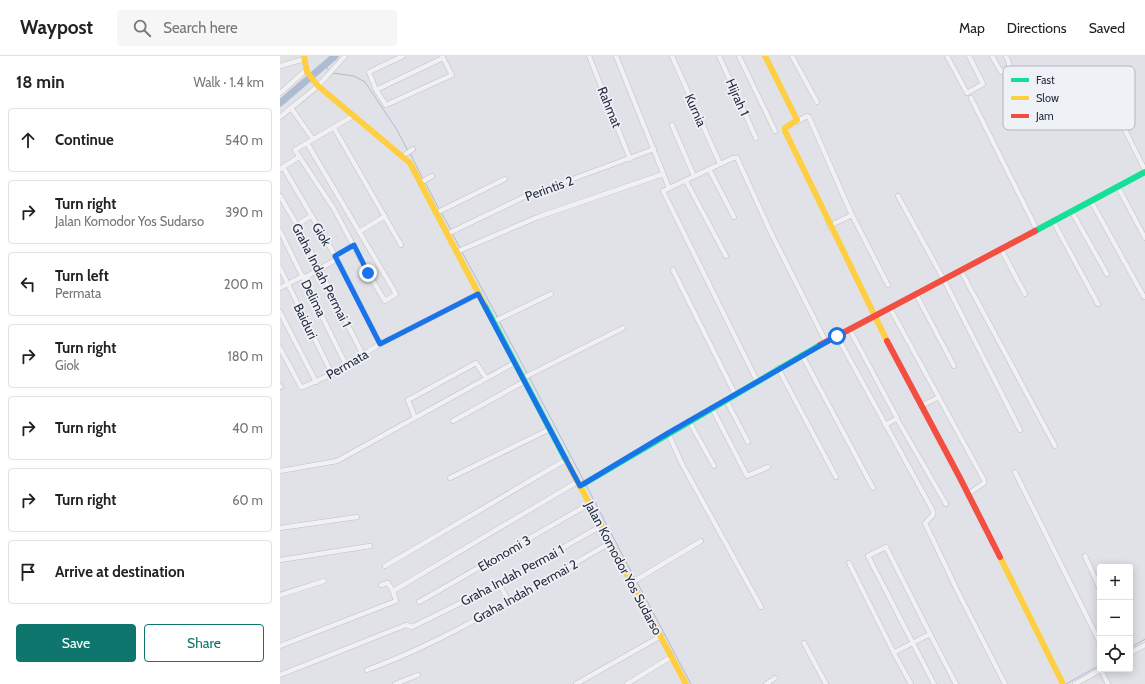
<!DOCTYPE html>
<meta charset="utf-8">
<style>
:root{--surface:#fff;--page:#f6f6f6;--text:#222;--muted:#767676;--line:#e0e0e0;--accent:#0f766e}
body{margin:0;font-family:Cabin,sans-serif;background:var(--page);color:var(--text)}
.controls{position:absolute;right:12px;bottom:12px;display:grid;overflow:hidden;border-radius:4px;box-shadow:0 2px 10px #0003}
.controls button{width:36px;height:36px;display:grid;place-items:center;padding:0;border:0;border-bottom:1px solid var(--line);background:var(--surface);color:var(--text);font:20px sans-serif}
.stop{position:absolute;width:12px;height:12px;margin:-9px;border:3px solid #1a73e8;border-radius:50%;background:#fff}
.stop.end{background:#1a73e8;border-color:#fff;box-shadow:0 1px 4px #0008}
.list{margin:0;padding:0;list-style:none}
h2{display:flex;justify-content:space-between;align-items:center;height:52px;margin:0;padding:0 16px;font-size:17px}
h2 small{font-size:13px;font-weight:400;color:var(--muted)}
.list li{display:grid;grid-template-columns:26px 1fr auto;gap:12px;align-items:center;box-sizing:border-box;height:64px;margin:0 8px 8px;padding:0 8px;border:1px solid var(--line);border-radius:4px}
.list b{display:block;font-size:15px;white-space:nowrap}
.list p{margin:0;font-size:13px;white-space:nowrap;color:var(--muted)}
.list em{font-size:13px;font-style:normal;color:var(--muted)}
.actions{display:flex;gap:8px;padding:12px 16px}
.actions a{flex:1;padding:9px 0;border:1px solid var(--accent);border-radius:4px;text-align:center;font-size:14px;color:var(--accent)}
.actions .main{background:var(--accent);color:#fff}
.icon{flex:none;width:22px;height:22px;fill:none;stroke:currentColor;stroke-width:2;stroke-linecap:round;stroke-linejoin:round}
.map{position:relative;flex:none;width:865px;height:628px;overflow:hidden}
header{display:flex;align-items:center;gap:24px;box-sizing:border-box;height:56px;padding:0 20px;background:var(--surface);border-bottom:1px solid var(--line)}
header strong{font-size:19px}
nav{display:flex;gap:22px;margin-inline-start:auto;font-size:14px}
.search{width:280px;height:36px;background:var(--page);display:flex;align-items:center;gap:10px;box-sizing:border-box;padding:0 14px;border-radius:4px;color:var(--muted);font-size:15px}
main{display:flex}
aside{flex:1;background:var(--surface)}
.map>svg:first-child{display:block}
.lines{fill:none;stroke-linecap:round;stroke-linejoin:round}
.stream{stroke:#adbbd3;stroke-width:1}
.river{stroke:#adbbd3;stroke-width:7}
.street-casing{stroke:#bfc0c5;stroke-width:5.5}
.street{stroke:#f1f1f3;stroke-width:4.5}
.fast{stroke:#16e098;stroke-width:6}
.slow{stroke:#ffcf43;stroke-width:6}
.jam{stroke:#f24e42;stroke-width:6}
.route{stroke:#1a73e8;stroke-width:5}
.labels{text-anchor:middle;stroke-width:3.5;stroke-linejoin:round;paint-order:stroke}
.street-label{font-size:13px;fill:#272d41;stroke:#eef1f6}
.key{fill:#eef1f6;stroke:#b2b6c0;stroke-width:1}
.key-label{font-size:11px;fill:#272d41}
</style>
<header>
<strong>Waypost</strong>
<div class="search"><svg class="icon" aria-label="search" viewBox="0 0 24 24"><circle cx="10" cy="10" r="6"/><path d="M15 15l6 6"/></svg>Search here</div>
<nav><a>Map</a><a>Directions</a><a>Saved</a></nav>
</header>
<main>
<aside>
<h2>18 min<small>Walk · 1.4 km</small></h2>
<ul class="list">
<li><svg class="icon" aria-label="ahead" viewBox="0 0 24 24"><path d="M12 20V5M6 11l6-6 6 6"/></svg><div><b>Continue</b></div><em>540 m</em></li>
<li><svg class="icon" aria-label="right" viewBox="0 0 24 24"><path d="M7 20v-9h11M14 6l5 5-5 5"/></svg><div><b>Turn right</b><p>Jalan Komodor Yos Sudarso</p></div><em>390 m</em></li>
<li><svg class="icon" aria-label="left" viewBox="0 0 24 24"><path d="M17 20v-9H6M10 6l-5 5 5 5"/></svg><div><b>Turn left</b><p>Permata</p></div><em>200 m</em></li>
<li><svg class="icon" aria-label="right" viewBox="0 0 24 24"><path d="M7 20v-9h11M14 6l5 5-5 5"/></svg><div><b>Turn right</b><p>Giok</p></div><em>180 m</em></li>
<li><svg class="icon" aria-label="right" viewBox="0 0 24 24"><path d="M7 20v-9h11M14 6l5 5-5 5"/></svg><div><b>Turn right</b></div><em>40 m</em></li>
<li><svg class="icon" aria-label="right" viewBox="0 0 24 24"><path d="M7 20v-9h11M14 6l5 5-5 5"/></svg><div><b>Turn right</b></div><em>60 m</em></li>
<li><svg class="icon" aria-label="arrive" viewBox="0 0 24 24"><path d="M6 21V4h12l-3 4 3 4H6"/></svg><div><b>Arrive at destination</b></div></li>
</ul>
<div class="actions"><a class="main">Save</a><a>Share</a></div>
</aside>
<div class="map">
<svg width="865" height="628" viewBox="0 0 865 628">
<rect width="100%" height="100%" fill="#e1e2e7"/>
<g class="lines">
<g class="stream">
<polyline points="45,9 49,15"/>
<polyline points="52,17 74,20 85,26 117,74 128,95"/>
<polyline points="130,97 143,123"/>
<polyline points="145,126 159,153"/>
<polyline points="161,156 171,174"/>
<polyline points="172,177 180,192"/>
<polyline points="182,196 218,262"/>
<polyline points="219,265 247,317"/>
<polyline points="249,321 304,425"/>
<polyline points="306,429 354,521"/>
<polyline points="357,526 411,628"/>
<polyline points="850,592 865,583"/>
<polyline points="786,628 820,609"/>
</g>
<polyline class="river" points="0,47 55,0"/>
<defs>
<g id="street">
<polyline points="123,0 89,16 96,34 106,49 172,19 162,0"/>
<polyline points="309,0 350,103"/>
<polyline points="336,0 389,132"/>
<polyline points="392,0 440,108"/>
<polyline points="439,0 476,82"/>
<polyline points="459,0 495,75"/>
<polyline points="512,0 537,46"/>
<polyline points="667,0 687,37 703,28 689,0"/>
<polyline points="712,0 721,16 730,10 726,0"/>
<polyline points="0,10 24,3"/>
<polyline points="815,14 865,114"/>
<polyline points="96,34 163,2"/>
<polyline points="0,37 26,14"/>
<polyline points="691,42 757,174"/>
<polyline points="11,52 33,83"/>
<polyline points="0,61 38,30 65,0"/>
<polyline points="516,66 527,60 529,61 571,157 608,229"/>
<polyline points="392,69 414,120"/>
<polyline points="54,72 121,189"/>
<polyline points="27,87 116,238 105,245 88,217 54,153 15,94 73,60"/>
<polyline points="123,100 133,93"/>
<polyline points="3,111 57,203 100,288"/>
<polyline points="0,113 19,101"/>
<polyline points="429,113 454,161"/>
<polyline points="406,125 446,200"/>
<polyline points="140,127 152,120"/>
<polyline points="838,131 865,182"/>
<polyline points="0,140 17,169 83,299"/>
<polyline points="618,140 664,224 740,374"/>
<polyline points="811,145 864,241"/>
<polyline points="792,156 827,218"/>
<polyline points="156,157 225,123"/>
<polyline points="773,165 818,248"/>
<polyline points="17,169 31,160"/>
<polyline points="549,170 572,159"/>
<polyline points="0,175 66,309"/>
<polyline points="79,176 105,160"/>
<polyline points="167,178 244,141 374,93"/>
<polyline points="721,193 745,238"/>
<polyline points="176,196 258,161 383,118"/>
<polyline points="55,200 74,189"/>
<polyline points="0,212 52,318"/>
<polyline points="393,214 455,338"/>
<polyline points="681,215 775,390"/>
<polyline points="24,222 57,203"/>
<polyline points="0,232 23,220"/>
<polyline points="636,238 674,310"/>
<polyline points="610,252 704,424 704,427 688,438"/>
<polyline points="0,256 36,326"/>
<polyline points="213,266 271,238"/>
<polyline points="570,274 617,362 616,363 605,369"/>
<polyline points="557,280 653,455 653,459 645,467 678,536 725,628"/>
<polyline points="0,292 21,331 23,331 52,318 100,288 198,238"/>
<polyline points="522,299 593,432"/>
<polyline points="498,312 556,421"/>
<polyline points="243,322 343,272"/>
<polyline points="477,325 383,135 453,102 457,102 492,179 546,286"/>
<polyline points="0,330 1,331"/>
<polyline points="446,344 468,386"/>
<polyline points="641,350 659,341"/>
<polyline points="432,352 467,420 488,411"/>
<polyline points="135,362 128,344 196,307 206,322"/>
<polyline points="617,363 666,448"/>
<polyline points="173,365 245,325"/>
<polyline points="409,365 434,410"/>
<polyline points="388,377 402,408 481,551"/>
<polyline points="0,415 57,405 234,307"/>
<polyline points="735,416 820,587"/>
<polyline points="170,422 270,373"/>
<polyline points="0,472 77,461"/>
<polyline points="805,500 820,533"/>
<polyline points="0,504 90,490"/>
<polyline points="569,507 614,597"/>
<polyline points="105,510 287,403"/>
<polyline points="351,527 421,485"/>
<polyline points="219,528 228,544"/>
<polyline points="101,529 108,527 113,535"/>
<polyline points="0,539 44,525"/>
<polyline points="139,546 309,448"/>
<polyline points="650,578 676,628"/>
<polyline points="524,587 546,628"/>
<polyline points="0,590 116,545 113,535 297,426"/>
<polyline points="850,597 865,589"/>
<path d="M87,614C172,583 252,531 330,487"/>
<polyline points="821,614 828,628"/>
<polyline points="0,619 126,569 132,571 219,528 321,470"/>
<polyline points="115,628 138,619"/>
<polyline points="296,628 381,580"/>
<polyline points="347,628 391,601"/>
<polyline points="486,628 495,622"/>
<polyline points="631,628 614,597 615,596 650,578 606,491 588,500 654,628"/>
<polyline points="795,628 822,613"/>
</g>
</defs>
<use href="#street" class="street-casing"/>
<use href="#street" class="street"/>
<g class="fast">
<polyline points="755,175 865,116"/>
<polyline points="204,248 286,404"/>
<polyline points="300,430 540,289"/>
</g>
<g class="slow">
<polyline points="24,0 27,16 38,30 130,107 204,248"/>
<polyline points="485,0 517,64 505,72 505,75 607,285"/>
<polyline points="286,404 406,628"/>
<polyline points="720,501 783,628"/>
</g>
<g class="jam">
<polyline points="607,285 680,422 720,501"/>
<polyline points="540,289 755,175"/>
</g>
</g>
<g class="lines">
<polyline class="route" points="88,217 74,189 55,200 100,288 198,238 300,430 388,377 557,280"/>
</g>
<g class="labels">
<g class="street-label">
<text transform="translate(458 41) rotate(66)" y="5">Hijrah 1</text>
<text transform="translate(330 51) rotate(68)" y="5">Rahmat</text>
<text transform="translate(416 54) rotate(66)" y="5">Kurnia</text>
<text transform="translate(269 132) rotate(-20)" y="5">Perintis 2</text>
<text transform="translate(42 178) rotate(59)" y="5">Giok</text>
<text transform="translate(42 219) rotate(63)" y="5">Graha Indah Permai 1</text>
<text transform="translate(34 242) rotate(64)" y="5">Delima</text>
<text transform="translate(26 265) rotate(64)" y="5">Baiduri</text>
<text transform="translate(67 308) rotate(-30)" y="5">Permata</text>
<text transform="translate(224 497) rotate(-30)" y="5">Ekonomi 3</text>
<text transform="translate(344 512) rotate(62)" y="5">Jalan Komodor Yos Sudarso</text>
<text transform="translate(232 519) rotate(-28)" y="5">Graha Indah Permai 1</text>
<text transform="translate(245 535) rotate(-29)" y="5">Graha Indah Permai 2</text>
</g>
</g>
<rect x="723" y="10" width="132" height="64" rx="6" class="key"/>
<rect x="731" y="22" width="18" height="4" fill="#16e098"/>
<rect x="731" y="40" width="18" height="4" fill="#ffcf43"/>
<rect x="731" y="58" width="18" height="4" fill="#f24e42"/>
<g class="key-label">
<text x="756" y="28">Fast</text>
<text x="756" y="46">Slow</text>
<text x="756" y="64">Jam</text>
</g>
</svg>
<div class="controls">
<button>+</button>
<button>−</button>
<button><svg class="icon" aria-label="locate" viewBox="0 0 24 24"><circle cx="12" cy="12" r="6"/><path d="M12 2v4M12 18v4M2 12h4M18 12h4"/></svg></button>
</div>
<div class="stop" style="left:557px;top:280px"></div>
<div class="stop end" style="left:88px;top:217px"></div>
</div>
</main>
